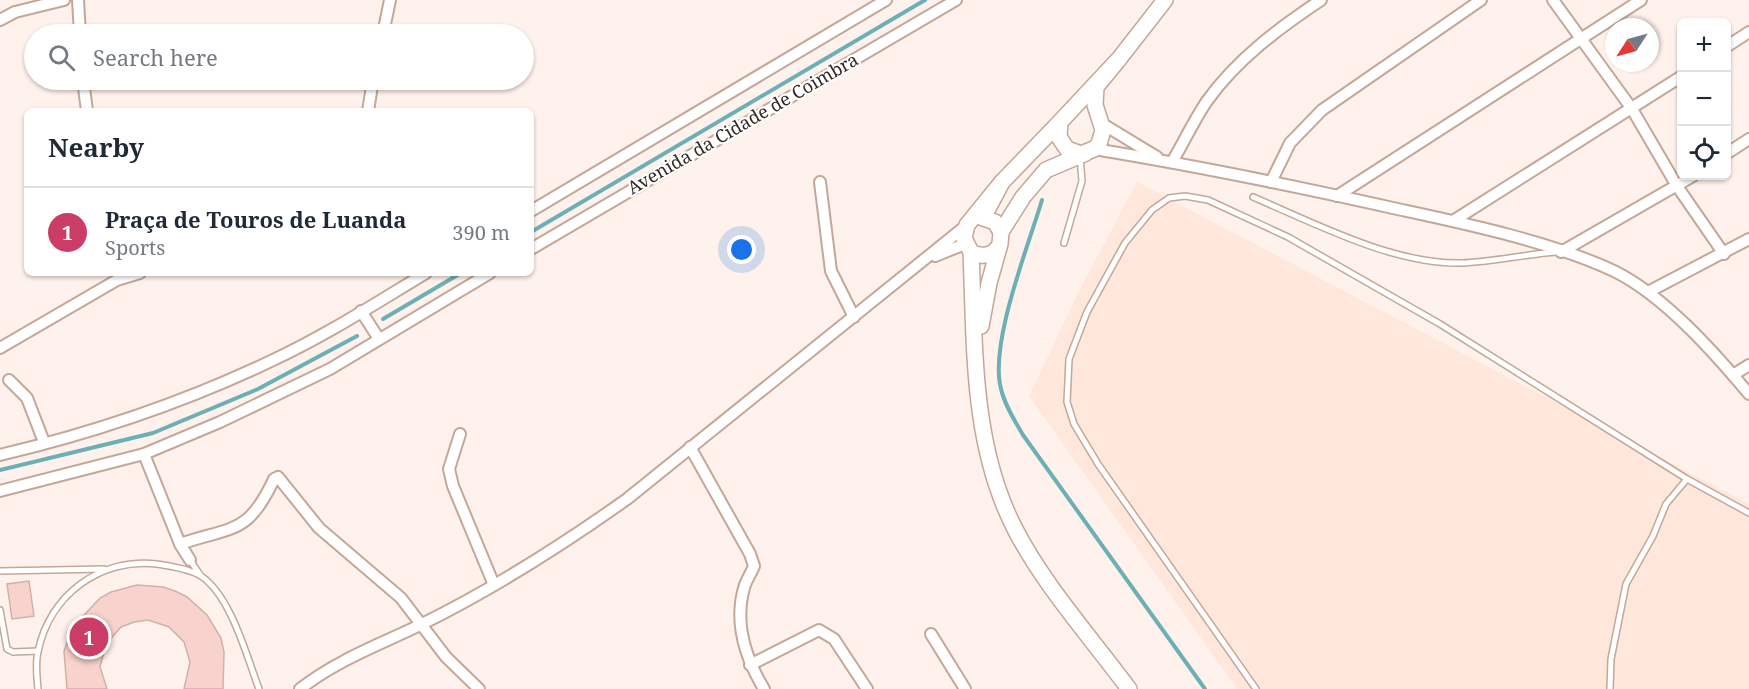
<!DOCTYPE html>
<meta charset="utf-8">
<style>
:root{--surface:#fff;--page:#f2f2f3;--text:#1f2937;--muted:#747a83;--line:#e0e1e3;--accent:#cb3d67}
body{margin:0;font-family:"Noto Serif",serif;background:var(--page);color:var(--text)}
.controls{position:absolute;right:18px;top:18px;display:grid;overflow:hidden;border-radius:9px;box-shadow:0 2px 4px #0004}
.controls button{width:54px;height:54px;display:grid;place-items:center;padding:0;border:0;border-bottom:2px solid var(--line);background:var(--surface);color:var(--text);font:30px sans-serif}
.compass{position:absolute;left:1605px;top:18px;width:54px;height:54px;border-radius:50%;background:var(--surface);box-shadow:0 2px 4px #0004;rotate:234deg}
.you{position:absolute;left:742px;top:250px;width:21px;height:21px;margin:-15px;border:4px solid #fff;border-radius:50%;background:#1a73e8;box-shadow:0 0 0 9px #1a73e833}
.badge{display:grid;place-items:center;width:39px;height:39px;border-radius:50%;background:var(--accent);color:#fff;font-size:20px;font-weight:700}
.pin{position:absolute;translate:-50% -50%;border:3px solid #fff;box-shadow:0 2px 6px #0006}
.list{margin:0;padding:0;list-style:none}
h2{display:flex;justify-content:space-between;align-items:center;height:78px;margin:0;padding:0 24px;font-size:26px}
h2 small{font-size:20px;font-weight:400;color:var(--muted)}
.list li{display:grid;grid-template-columns:39px 1fr auto;gap:18px;align-items:center;box-sizing:border-box;height:90px;padding:0 24px;border-top:2px solid var(--line)}
.list b{display:block;font-size:22px;white-space:nowrap}
.list p{margin:0;font-size:20px;white-space:nowrap;color:var(--muted)}
.list em{font-size:20px;font-style:normal;color:var(--muted)}
.icon{flex:none;width:33px;height:33px;fill:none;stroke:currentColor;stroke-width:2;stroke-linecap:round;stroke-linejoin:round}
.map{position:relative;flex:none;width:1749px;height:689px;overflow:hidden}
.search{position:absolute;background:var(--surface);box-shadow:0 2px 4px #0004;left:24px;top:24px;width:510px;height:66px;display:flex;align-items:center;gap:15px;box-sizing:border-box;padding:0 21px;border-radius:33px;color:var(--muted);font-size:22px}
.panel{position:absolute;background:var(--surface);box-shadow:0 2px 4px #0004;left:24px;top:108px;width:510px;height:168px;border-radius:9px}
.map>svg:first-child{display:block}
.built{fill:#ffe7dc}
.lines{fill:none;stroke-linecap:round;stroke-linejoin:round}
.stream{stroke:#6cb0b5;stroke-width:4}
.building{fill:#f8d3cd;stroke:#d1b0aa;stroke-width:1.5}
.lane-casing{stroke:#c4a798;stroke-width:8}
.street-casing{stroke:#c4a798;stroke-width:14}
.secondary-casing{stroke:#c4a798;stroke-width:18}
.lane{stroke:#fff;stroke-width:5}
.street{stroke:#fff;stroke-width:10}
.secondary{stroke:#fff;stroke-width:15}
.labels{text-anchor:middle;stroke-width:4.5;stroke-linejoin:round;paint-order:stroke}
.street-label{font-size:18px;fill:#342823;stroke:#fff}
</style>
<div class="map">
<svg width="1749" height="689" viewBox="0 0 1749 689">
<rect width="100%" height="100%" fill="#fff2ec"/>
<polygon class="built" points="1137,182 1749,504 1749,689 1237,689 1029,396 1080,289"/>
<g class="lines">
<g class="stream">
<path d="M1042,200C1028,247 989,344 1001,389C1005,406 1015,421 1023,435L1205,689"/>
<polyline points="531,232 925,0"/>
<polyline points="383,319 461,273"/>
<polyline points="0,470 153,433 258,389 357,336"/>
</g>
</g>
<g class="building">
<polygon points="29,581 34,616 12,619 7,584"/>
<polygon points="137,585 163,587 175,591 187,597 207,615 221,638 224,652 223,689 184,689 190,662 184,642 169,627 148,620 134,622 121,627 106,644 100,667 107,689 67,689 64,651 73,627 100,598 111,592"/>
</g>
<g class="lines">
<defs>
<g id="lane">
<path d="M1253,197C1314,223 1394,265 1462,263C1492,262 1526,254 1557,252"/>
<polyline points="1064,243 1082,181 1080,157"/>
<polyline points="190,560 200,575"/>
<polyline points="0,571 104,569"/>
<polyline points="0,610 7,649 13,652 38,651"/>
<path d="M38,689C37,677 35,664 38,652C49,595 101,557 157,564C170,566 191,569 201,576C231,596 247,657 259,689"/>
<polyline points="1256,689 1098,464 1074,424 1067,402 1069,359 1087,312 1125,243 1152,210 1169,198 1185,196 1208,200 1288,237 1440,324 1687,479 1749,513"/>
<polyline points="1610,689 1611,659 1626,584 1653,536 1666,504 1687,479"/>
</g>
<g id="street">
<polyline points="78,0 80,34"/>
<polyline points="1553,0 1632,109 1677,186 1724,254"/>
<polyline points="0,20 15,12 64,0"/>
<polyline points="383,34 390,0"/>
<polyline points="1726,47 1749,32"/>
<polyline points="83,80 87,111"/>
<polyline points="368,111 373,80"/>
<polyline points="1101,123 1157,157"/>
<path d="M1094,149C1198,166 1300,187 1402,210C1467,224 1556,243 1616,272C1665,297 1714,352 1749,394"/>
<polyline points="1726,154 1749,139"/>
<path d="M1172,162C1184,142 1194,120 1207,101C1237,59 1279,28 1321,0"/>
<polyline points="820,182 831,271 854,317"/>
<polyline points="1271,182 1290,143 1322,110 1481,0"/>
<polyline points="1337,196 1641,0"/>
<polyline points="531,211 886,0"/>
<polyline points="1453,221 1682,76"/>
<polyline points="531,249 956,0"/>
<polyline points="1561,252 1693,176"/>
<polyline points="935,256 965,244"/>
<polyline points="1648,292 1749,239"/>
<polyline points="361,311 379,339"/>
<polyline points="0,348 117,280 140,273"/>
<polyline points="1733,375 1749,365"/>
<polyline points="9,380 27,398 44,442"/>
<polyline points="460,434 449,469 453,486 494,585"/>
<path d="M690,447L750,554L754,566C751,574 746,580 744,588C734,623 746,659 764,689"/>
<polyline points="144,454 180,544 190,560"/>
<path d="M0,455C93,433 185,402 271,361C325,336 376,303 426,273"/>
<polyline points="0,491 144,454 220,422 330,369 490,273"/>
<path d="M180,544C233,526 248,535 274,479L278,477L319,528L401,598L446,657L479,689"/>
<polyline points="931,634 965,689"/>
<polyline points="750,665 819,630 834,639 867,689"/>
<path d="M300,689C337,660 379,645 420,625C493,589 561,546 627,499L967,225"/>
</g>
<g id="secondary">
<polyline points="1119,59 1060,122 1059,137 1067,149 1081,154 1094,149 1099,144 1103,130 1095,105 1096,87 1119,59 1165,0"/>
<polyline points="1002,182 1060,122"/>
<polyline points="1001,232 1023,197 1046,170 1086,153"/>
<path d="M971,252C975,345 971,444 1015,529C1043,584 1092,639 1129,689"/>
<path d="M981,326L989,283L1000,244L1001,232L995,222L983,218L1002,182L967,225L964,238L971,252C982,258 994,256 1000,244"/>
</g>
</defs>
<use href="#lane" class="lane-casing"/>
<use href="#street" class="street-casing"/>
<use href="#secondary" class="secondary-casing"/>
<use href="#lane" class="lane"/>
<use href="#street" class="street"/>
<use href="#secondary" class="secondary"/>
</g>
<g class="labels">
<g class="street-label">
<text transform="translate(743 124) rotate(-30)" y="6">Avenida da Cidade de Coimbra</text>
</g>
</g>
</svg>
<div class="controls">
<button>+</button>
<button>−</button>
<button><svg class="icon" aria-label="locate" viewBox="0 0 24 24"><circle cx="12" cy="12" r="6"/><path d="M12 2v4M12 18v4M2 12h4M18 12h4"/></svg></button>
</div>
<svg class="compass" viewBox="-18 -18 36 36"><path d="M0-13l5 13h-10z" fill="#e53935"/><path d="M0 13l5-13h-10z" fill="#747a83"/></svg>
<div class="you"></div>
<div class="pin badge" style="left:89px;top:637px">1</div>
<div class="search"><svg class="icon" aria-label="search" viewBox="0 0 24 24"><circle cx="10" cy="10" r="6"/><path d="M15 15l6 6"/></svg>Search here</div>
<section class="panel">
<h2>Nearby<small></small></h2>
<ul class="list">
<li><span class="badge">1</span><div><b>Praça de Touros de Luanda</b><p>Sports</p></div><em>390 m</em></li>
</ul>
</section>
</div>
